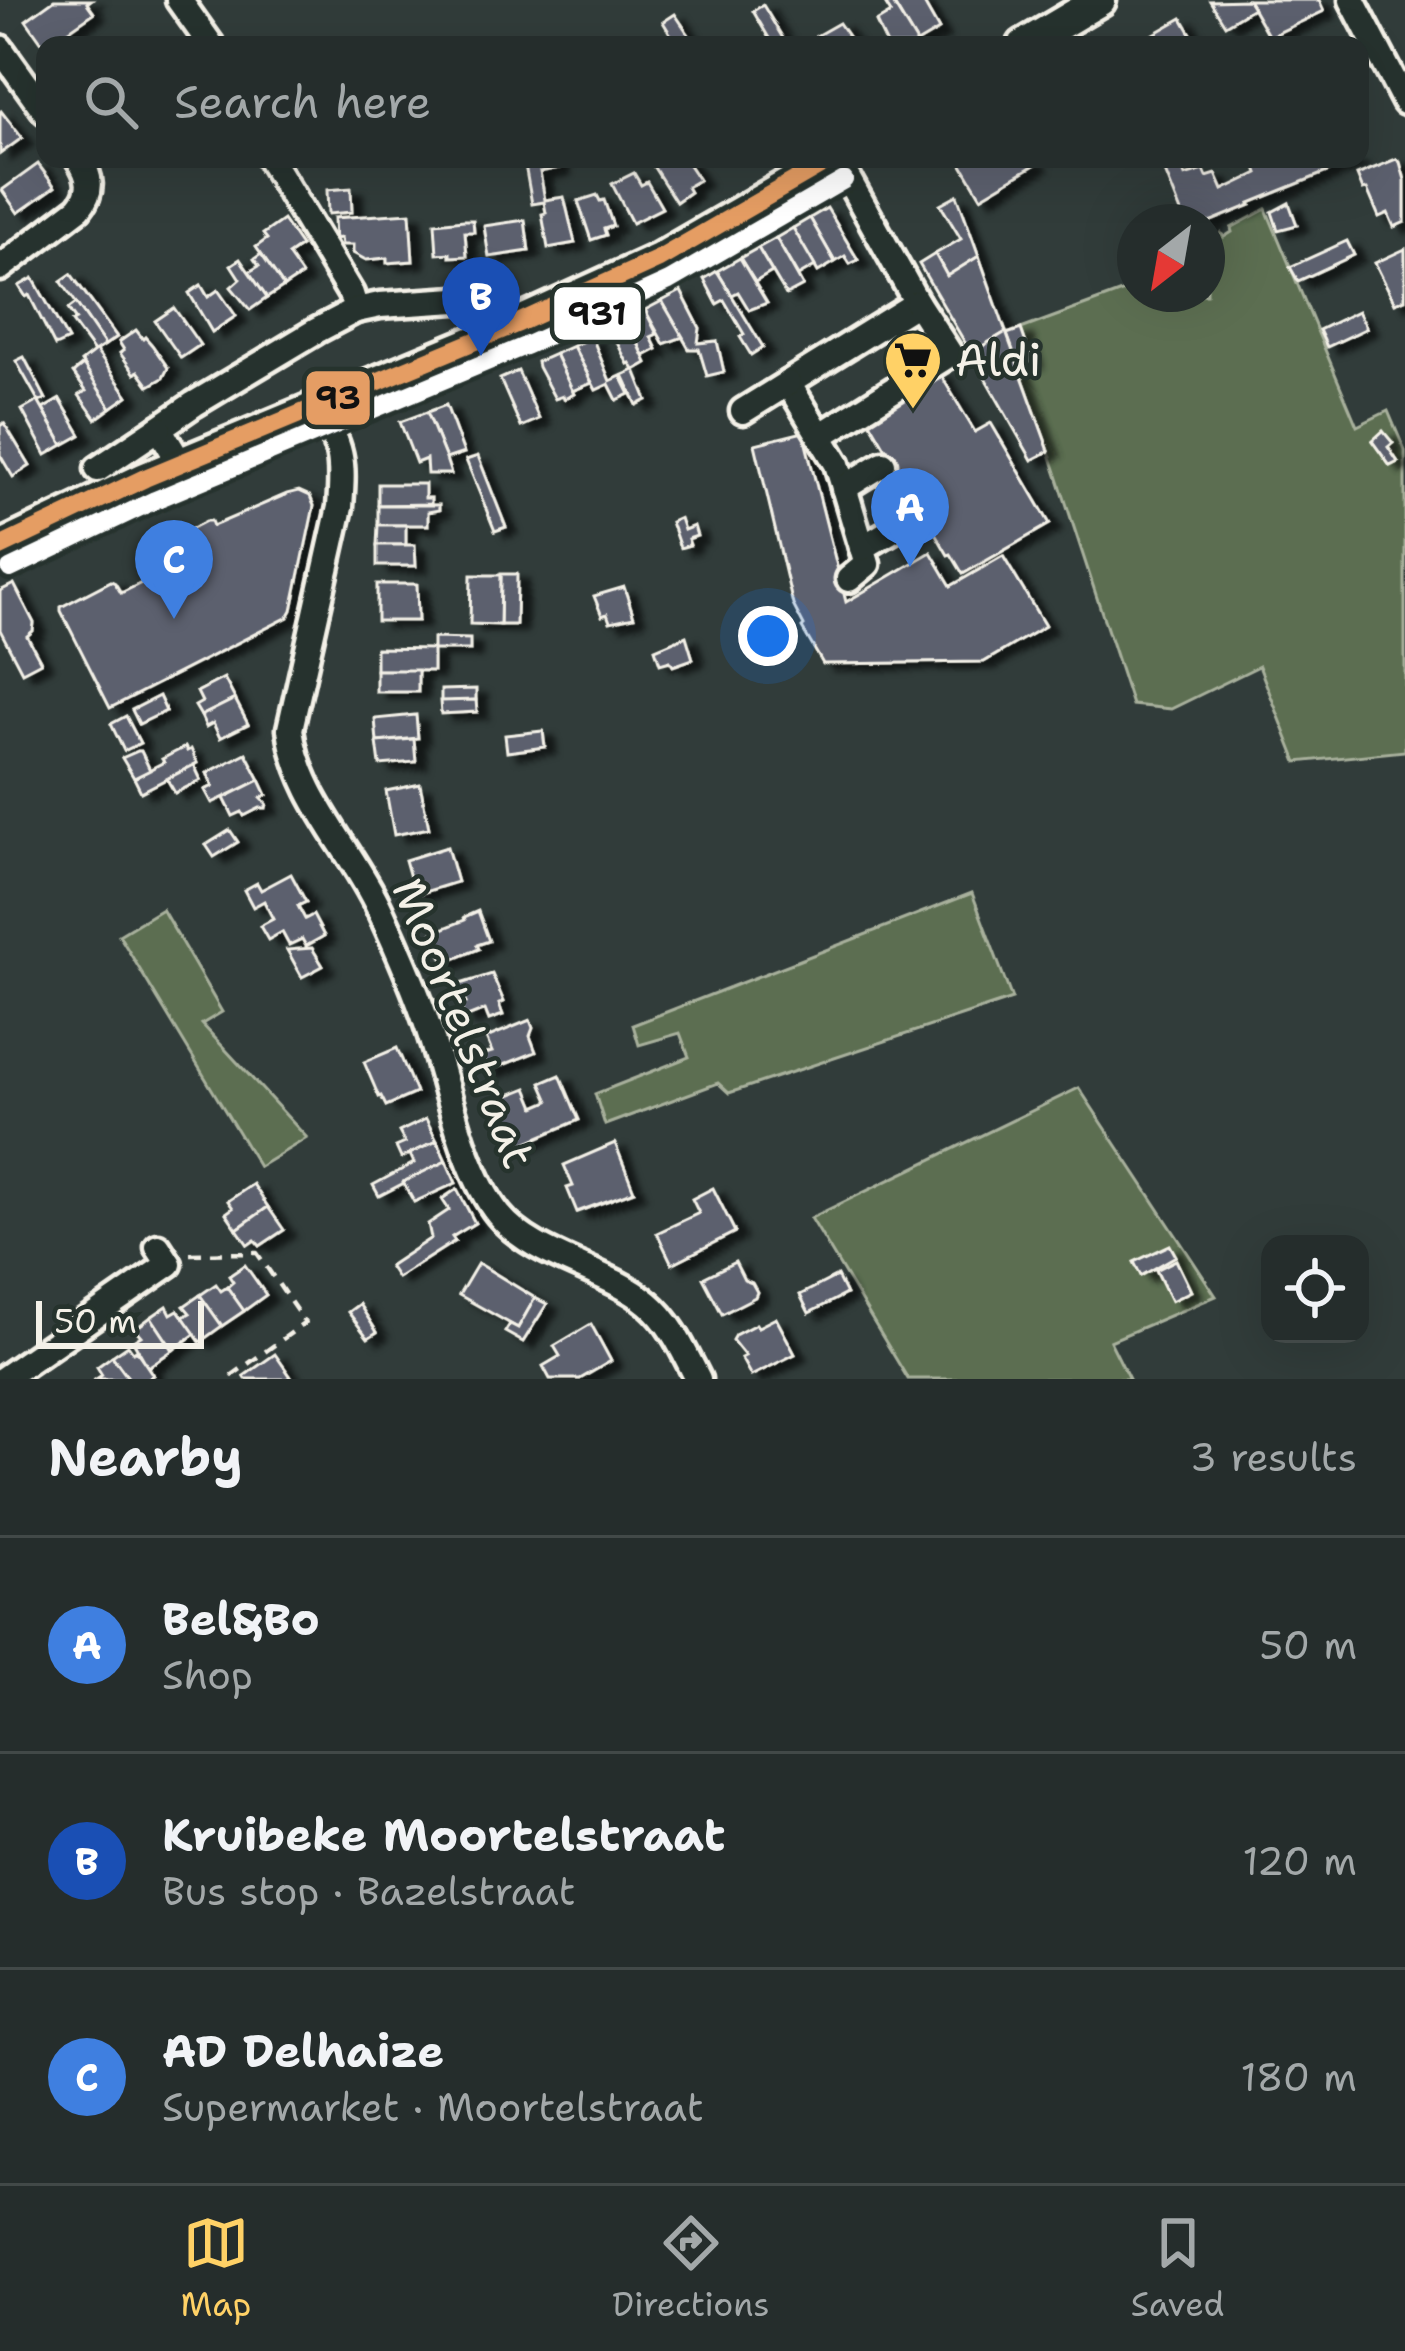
<!DOCTYPE html>
<meta charset="utf-8">
<style>
:root{--surface:#252d2c;--page:#313938;--text:#f1f3f6;--muted:#a3a8a9;--line:#424948;--accent:#ffd166}
body{margin:0;font-family:"Shantell Sans",sans-serif;background:var(--page);color:var(--text)}
.controls{position:absolute;right:36px;bottom:36px;display:grid;overflow:hidden;border-radius:24px;box-shadow:0 12px 48px #0002}
.controls button{width:108px;height:108px;display:grid;place-items:center;padding:0;border:0;border-bottom:3px solid var(--line);background:var(--surface);color:var(--text);font:60px sans-serif}
.compass{position:absolute;left:1117px;top:204px;width:108px;height:108px;border-radius:50%;background:var(--surface);box-shadow:0 12px 48px #0002;rotate:211deg}
.scale{position:absolute;left:36px;bottom:30px;width:168px;box-sizing:border-box;padding-left:12px;border:6px solid #f4f1e8;border-top:0;font-size:33px;line-height:42px;white-space:nowrap;color:#f4f1e8;-webkit-text-stroke:9px #26332d;paint-order:stroke}
.you{position:absolute;left:768px;top:636px;width:42px;height:42px;margin:-30px;border:9px solid #fff;border-radius:50%;background:#1a73e8;box-shadow:0 0 0 18px #1a73e833}
.badge{display:grid;place-items:center;width:78px;height:78px;border-radius:50%;background:var(--accent);color:#fff;font-size:39px;font-weight:700}
.pin{position:absolute;translate:-50% -99px;filter:drop-shadow(0 3px 6px #0008)}
.pin::after{content:'';position:absolute;top:63px;width:42px;height:36px;background:inherit;clip-path:polygon(0 0,100% 0,50% 100%)}
.list{margin:0;padding:0;list-style:none}
h2{display:flex;justify-content:space-between;align-items:center;height:156px;margin:0;padding:0 48px;font-size:51px}
h2 small{font-size:39px;font-weight:400;color:var(--muted)}
.list li{display:grid;grid-template-columns:78px 1fr auto;gap:36px;align-items:center;box-sizing:border-box;height:216px;padding:0 48px;border-top:3px solid var(--line)}
.list b{display:block;font-size:45px;white-space:nowrap}
.list p{margin:0;font-size:39px;white-space:nowrap;color:var(--muted)}
.list em{font-size:39px;font-style:normal;color:var(--muted)}
.icon{flex:none;width:66px;height:66px;fill:none;stroke:currentColor;stroke-width:2;stroke-linecap:round;stroke-linejoin:round}
.map{position:relative;flex:none;width:1405px;height:1379px;overflow:hidden}
.search{position:absolute;background:var(--surface);box-shadow:0 12px 48px #0002;left:36px;right:36px;top:36px;height:132px;display:flex;align-items:center;gap:30px;box-sizing:border-box;padding:0 42px;border-radius:24px;color:var(--muted);font-size:45px}
.sheet{height:804px;background:var(--surface)}
nav{display:flex;justify-content:space-around;align-items:center;box-sizing:border-box;height:168px;border-top:3px solid var(--line);background:var(--surface);font-size:33px;color:var(--muted)}
nav a{display:grid;justify-items:center;gap:6px}
nav .on{color:var(--accent)}
.map>svg:first-child{display:block}
.green{fill:#5b6e51;stroke:#a8b09c;stroke-width:3}
.building{fill:#5c606e;stroke:#f4f1e8;stroke-width:3;filter:url(#shadow)}
.lines{fill:none;stroke-linecap:round;stroke-linejoin:round}
.minor-casing{stroke:#f4f1e8;stroke-width:33}
.major-casing{stroke:#f4f1e8;stroke-width:39}
.path{stroke:#f4f1e8;stroke-width:4.5;stroke-dasharray:12 9;stroke-linecap:butt}
.minor{stroke:#26332d;stroke-width:24}
.major{stroke:#26332d;stroke-width:30}
.bus-1-casing{stroke:#26332d;stroke-width:27}
.bus-2-casing{stroke:#26332d;stroke-width:27}
.bus-1{stroke:#e59d64;stroke-width:18}
.bus-2{stroke:#fff;stroke-width:18}
.labels{text-anchor:middle;stroke-width:9;stroke-linejoin:round;paint-order:stroke}
.poi-label{font-size:45px;fill:#f4f1e8;stroke:#26332d;text-anchor:start}
.street-label{font-size:45px;fill:#f4f1e8;stroke:#26332d}
.line-badge{stroke:#26332d;stroke-width:4.5}
.pale-badge-label{font-size:33px;text-anchor:middle;font-weight:bold;fill:#111}
</style>
<div class="map">
<svg width="1405" height="1379" viewBox="0 0 1405 1379">
<defs>
<filter id="shadow"><feDropShadow dx="11" dy="6" stdDeviation="3" flood-color="#0009"/></filter>
</defs>
<rect width="100%" height="100%" fill="#313c3a"/>
<filter id="ink" filterUnits="userSpaceOnUse"><feTurbulence type="fractalNoise" baseFrequency=".00833" numOctaves="2"/><feDisplacementMap in="SourceGraphic" scale="24" xChannelSelector="R" yChannelSelector="G"/><feConvolveMatrix kernelMatrix="1 2 1 2 8 2 1 2 1" color-interpolation-filters="sRGB"/></filter>
<g filter="url(#ink)">
<g class="green">
<polygon points="1266,209 1357,426 1388,411 1405,451 1405,751 1297,762 1259,666 1171,709 1132,705 1049,451 1019,367 1032,361 1021,329 1135,287 1135,294 1207,294 1207,241 1221,233 1224,237 1232,232 1231,228"/>
<polygon points="972,893 1012,999 729,1093 718,1083 605,1125 595,1094 689,1057 680,1033 639,1045 633,1025"/>
<polygon points="162,909 222,1012 202,1024 307,1138 259,1167 119,935"/>
<polygon points="1079,1088 1216,1296 1110,1341 1129,1379 908,1379 811,1218"/>
</g>
<g class="building">
<polygon points="54,0 91,0 87,3 94,13 45,47 26,20"/>
<polygon points="922,0 939,30 917,43 892,1"/>
<polygon points="1248,0 1319,0 1324,11 1269,37"/>
<polygon points="1248,0 1253,8 1225,25 1210,1"/>
<polygon points="892,2 917,43 913,45 887,45 876,22 891,13 886,5"/>
<polygon points="763,5 787,45 773,45 753,11"/>
<polygon points="675,14 693,41 688,45 677,45 663,22"/>
<polygon points="1182,18 1197,44 1151,45 1147,38"/>
<polygon points="839,23 854,45 821,45 816,36"/>
<polygon points="1,111 22,138 0,154 0,112"/>
<polygon points="557,159 559,168 540,172 545,200 564,197 575,243 548,248 542,214 546,213 544,202 532,204 525,165"/>
<polygon points="664,159 685,159 699,180 687,187 690,192 676,202 653,166"/>
<polygon points="961,159 1032,159 1036,164 981,197 959,160"/>
<polygon points="1160,159 1179,159 1185,176 1204,170 1207,177 1216,174 1223,190 1258,173 1253,159 1359,159 1250,203 1251,205 1209,222 1211,227 1207,229 1207,222 1185,222"/>
<polygon points="1396,159 1400,162 1405,180 1405,222 1394,227 1388,213 1379,217 1367,189 1363,190 1357,175"/>
<polygon points="38,164 55,187 18,213 2,190"/>
<polygon points="634,173 641,185 647,182 662,208 632,223 612,184"/>
<polygon points="351,188 352,212 328,214 327,190"/>
<polygon points="597,195 600,201 604,200 613,226 604,229 606,235 591,240 578,201"/>
<polygon points="957,195 979,256 947,276 935,254 961,239 940,204"/>
<polygon points="1289,203 1297,225 1278,230 1272,212"/>
<polygon points="827,208 858,260 850,264 845,256 835,262 810,218"/>
<polygon points="410,213 413,261 387,263 387,258 366,260 353,253 353,245 342,245 341,238 335,239 334,218"/>
<polygon points="810,218 835,262 818,272 793,228"/>
<polygon points="283,220 301,246 288,255 302,275 284,287 256,247 267,239 263,234"/>
<polygon points="464,220 473,220 474,232 465,232 467,256 450,257 450,253 437,254 435,223"/>
<polygon points="525,220 529,251 489,257 484,226"/>
<polygon points="793,228 815,266 798,276 776,238"/>
<polygon points="776,238 803,286 786,295 758,248"/>
<polygon points="1347,241 1354,255 1298,281 1290,267"/>
<polygon points="758,248 772,272 755,282 740,258"/>
<polygon points="1405,249 1405,299 1395,303 1375,263"/>
<polygon points="261,254 284,287 267,298 249,272 259,266 254,259"/>
<polygon points="935,254 947,276 979,256 1006,332 971,353 919,264"/>
<polygon points="740,258 767,303 749,310 738,292 732,295 717,271"/>
<polygon points="240,259 267,298 250,310 231,287 240,279 231,265"/>
<polygon points="717,271 763,347 751,355 740,337 744,334 724,300 717,304 704,279"/>
<polygon points="71,274 117,337 105,345 61,281"/>
<polygon points="33,278 68,340 55,346 29,295 26,297 19,286"/>
<polygon points="201,285 208,297 218,290 236,316 212,332 189,293"/>
<polygon points="681,291 700,328 698,343 717,341 724,372 707,376 699,349 689,349 662,301"/>
<polygon points="662,301 683,337 664,344 645,310"/>
<polygon points="76,303 105,345 96,351 128,396 111,408 81,362 94,352 72,322 76,320 68,309"/>
<polygon points="174,308 200,345 181,358 155,321"/>
<polygon points="645,310 657,334 651,337 657,349 644,356 627,319"/>
<polygon points="1358,311 1367,328 1327,347 1319,330"/>
<polygon points="627,319 647,363 635,370 647,400 637,405 623,375 634,370 630,363 628,364 609,327"/>
<polygon points="1021,329 1032,361 1019,367 1007,334"/>
<polygon points="136,330 143,339 145,337 152,345 168,368 163,378 149,386 138,371 135,374 120,353 124,350 119,342"/>
<polygon points="1006,332 1049,451 1032,460 971,353"/>
<polygon points="592,337 610,381 621,376 630,394 617,400 609,384 596,390 573,346"/>
<polygon points="573,346 592,383 572,391 555,354"/>
<polygon points="555,354 574,394 564,399 563,396 555,399 538,367 537,362"/>
<polygon points="24,357 46,399 39,402 16,361"/>
<polygon points="83,365 111,408 96,419 79,395 86,391 73,373"/>
<polygon points="518,371 539,419 521,427 500,379"/>
<polygon points="939,372 975,432 991,423 1050,524 963,574 951,554 948,555 866,415"/>
<polygon points="60,399 81,435 63,445 43,409"/>
<polygon points="38,401 63,445 46,455 22,410"/>
<polygon points="446,405 464,453 446,459 427,412"/>
<polygon points="427,412 446,459 451,474 427,474 426,459 416,463 400,422"/>
<polygon points="4,423 30,466 13,477 0,455 0,426"/>
<polygon points="1383,431 1393,443 1388,447 1398,462 1390,466 1372,441"/>
<polygon points="803,432 846,602 931,552 951,586 1003,556 1045,626 984,662 823,664 802,628 804,626 793,605 755,444"/>
<polygon points="478,456 506,527 495,531 466,460"/>
<polygon points="378,484 425,484 425,498 431,498 431,504 378,505"/>
<polygon points="299,491 310,496 314,506 292,610 288,617 110,708 61,611 61,607 111,581 115,583 121,593 198,555 185,532 206,521 211,521 213,526 287,494"/>
<polygon points="378,505 439,505 439,510 428,512 428,525 378,525"/>
<polygon points="680,518 684,530 694,526 697,536 688,539 690,545 680,548 671,522"/>
<polygon points="378,525 406,525 406,545 377,545"/>
<polygon points="185,532 198,555 179,564 169,542"/>
<polygon points="377,545 415,545 416,566 377,566"/>
<polygon points="501,574 517,574 516,625 500,625"/>
<polygon points="471,575 501,575 500,625 470,624"/>
<polygon points="14,584 34,623 33,631 27,636 41,662 22,672 0,630 0,591"/>
<polygon points="377,584 417,584 418,621 377,621"/>
<polygon points="624,587 634,617 610,622 607,614 602,616 594,596"/>
<polygon points="686,636 693,659 673,666 670,661 660,664 655,649"/>
<polygon points="433,638 470,639 470,650 433,650 433,671 376,670 376,648 433,649"/>
<rect x="376" y="670" width="42" height="22"/>
<polygon points="224,678 235,699 201,716 195,706 202,702 197,692"/>
<polygon points="476,689 476,700 441,702 441,690"/>
<polygon points="159,696 166,711 139,724 132,710"/>
<polygon points="235,699 248,724 220,738 213,723 206,727 201,716"/>
<polygon points="476,700 477,712 441,714 440,701"/>
<polygon points="416,715 418,738 377,742 375,719"/>
<polygon points="126,716 140,743 124,751 111,724"/>
<polygon points="543,731 545,747 507,752 505,735"/>
<polygon points="414,739 416,762 380,765 377,742"/>
<polygon points="185,747 187,751 191,749 197,763 141,792 134,778 164,762 162,759"/>
<polygon points="138,751 141,751 150,770 134,778 122,758"/>
<polygon points="246,753 260,780 212,803 205,790 213,786 207,773"/>
<polygon points="194,765 201,780 175,793 167,779"/>
<polygon points="260,780 267,795 261,798 267,804 266,808 260,808 244,816 242,812 233,816 224,798"/>
<polygon points="420,784 429,828 394,835 386,791"/>
<polygon points="230,830 238,842 214,857 206,845"/>
<polygon points="447,847 457,882 415,895 405,860"/>
<polygon points="291,874 306,902 298,906 305,919 313,915 324,936 306,946 302,939 289,945 282,932 268,940 260,926 273,919 264,901 253,907 244,890 257,883 261,890"/>
<polygon points="478,911 489,941 477,945 479,949 444,963 432,933 465,920 464,917"/>
<polygon points="312,948 323,966 302,977 287,950"/>
<polygon points="492,974 504,1002 499,1004 503,1015 489,1020 485,1010 465,1018 460,1005 466,1003 457,985"/>
<polygon points="530,1020 533,1028 530,1036 536,1052 488,1071 482,1055 492,1052 486,1038"/>
<polygon points="397,1048 416,1093 386,1106 381,1096 379,1097 364,1062"/>
<polygon points="560,1075 579,1120 518,1146 499,1099 527,1088 535,1107 549,1101 541,1083"/>
<polygon points="426,1119 437,1141 401,1158 396,1147 405,1143 399,1132"/>
<polygon points="437,1141 446,1161 379,1196 373,1185 414,1163 410,1154"/>
<polygon points="615,1143 634,1191 577,1212 567,1188 573,1186 564,1165"/>
<polygon points="446,1161 456,1183 414,1202 403,1182"/>
<polygon points="253,1184 268,1207 237,1229 226,1213 233,1208 228,1201"/>
<polygon points="713,1188 735,1232 672,1264 657,1233 699,1213 692,1199"/>
<polygon points="457,1189 475,1223 452,1237 455,1241 397,1278 389,1266 431,1238 428,1224 449,1210 442,1199"/>
<polygon points="268,1207 284,1230 260,1246 255,1240 248,1245 237,1229"/>
<polygon points="1170,1245 1176,1256 1141,1276 1134,1262"/>
<polygon points="1176,1260 1191,1291 1171,1301 1156,1270"/>
<polygon points="735,1262 744,1280 752,1283 757,1292 755,1297 722,1314 703,1278"/>
<polygon points="478,1263 535,1298 518,1328 459,1295"/>
<polygon points="245,1265 266,1295 244,1311 227,1287 233,1282 229,1276"/>
<polygon points="837,1276 846,1294 809,1313 800,1295"/>
<polygon points="216,1284 221,1291 227,1287 244,1311 222,1326 200,1295"/>
<polygon points="200,1295 222,1326 200,1342 183,1317 190,1313 184,1306"/>
<polygon points="535,1298 547,1304 523,1342 505,1332 510,1324 518,1328"/>
<polygon points="359,1304 377,1332 368,1338 348,1312"/>
<polygon points="167,1306 171,1314 178,1310 195,1334 173,1350 151,1317"/>
<polygon points="151,1317 173,1350 148,1367 133,1341 141,1336 135,1329"/>
<polygon points="776,1318 795,1354 751,1376 741,1358 745,1356 732,1340 735,1335 756,1324 758,1327"/>
<polygon points="591,1324 611,1361 580,1379 550,1379 543,1366 560,1356 554,1346"/>
<polygon points="128,1345 133,1352 136,1350 153,1375 147,1379 129,1379 112,1356"/>
<polygon points="275,1354 291,1377 287,1379 246,1379 244,1376"/>
<polygon points="112,1356 129,1379 96,1379 102,1375 97,1367"/>
</g>
<g class="lines">
<defs>
<g id="minor">
<polyline points="179,0 211,45"/>
<polyline points="1352,0 1405,102"/>
<polyline points="0,48 45,111"/>
<polyline points="270,159 351,294 356,310"/>
<polyline points="837,159 917,303 788,383 837,464 867,564 849,579"/>
<path d="M0,268L79,208C93,191 91,177 79,159"/>
<path d="M318,406C342,450 344,457 340,507L290,729C298,797 351,848 379,908C397,947 415,987 428,1027C447,1083 462,1169 499,1215C534,1258 605,1268 648,1303C672,1323 684,1352 698,1379"/>
<polyline points="743,411 788,383"/>
<polyline points="820,436 950,354 917,303"/>
<polyline points="180,463 159,428 194,404 316,331 356,310 380,305 471,299"/>
<polyline points="98,469 159,428"/>
<polyline points="844,488 883,464"/>
<polyline points="862,548 913,518"/>
<polyline points="3,1379 169,1264 158,1247"/>
</g>
<g id="major">
<polyline points="1024,45 1100,0"/>
<polyline points="0,547 145,478 516,324 659,259 832,159"/>
</g>
</defs>
<use href="#minor" class="minor-casing"/>
<use href="#major" class="major-casing"/>
<g class="path">
<polyline points="491,290 514,295"/>
<polyline points="190,1254 257,1253 305,1323 227,1379"/>
</g>
<use href="#minor" class="minor"/>
<use href="#major" class="major"/>
<defs>
<polyline id="bus-1" points="0,547 145,478 516,324 659,259 832,159"/>
<polyline id="bus-2" points="10,569 155,500 525,346 669,281 844,180"/>
</defs>
<use href="#bus-1" class="bus-1-casing"/>
<use href="#bus-2" class="bus-2-casing"/>
<use href="#bus-1" class="bus-1"/>
<use href="#bus-2" class="bus-2"/>
</g>
</g>
<defs>
<symbol id="supermarket-pin" viewBox="-11 -11 22 30"><path d="M0 17L-7.5 6A9.5 9.5 0 1 1 7.5 6Z" fill="#ffd166" stroke="#26332d"/><path d="M-6-5.5h2.5l.6 2H6L4.5 2H-2.5L-4.4-4H-6ZM-1.5 3.2a1.3 1.3 0 1 0 .1 0ZM3 3.2a1.3 1.3 0 1 0 .1 0Z" fill="#111"/></symbol>
</defs>
<g fill-rule="evenodd">
<use href="#supermarket-pin" x="880" y="327" width="66" height="90"/>
</g>
<g class="labels">
<g class="poi-label">
<text x="955" y="376">Aldi</text>
</g>
<g class="street-label">
<text transform="translate(464 1023) rotate(68)" y="16">Moortelstraat</text>
</g>
</g>
<g class="line-badge">
<rect x="552" y="285" width="91" height="57" rx="12" fill="#fff"/>
<rect x="304" y="369" width="68" height="58" rx="12" fill="#e59d64"/>
</g>
<g class="pale-badge-label">
<text x="597" y="325">931</text>
<text x="338" y="409">93</text>
</g>
</svg>
<div class="controls">
<button><svg class="icon" aria-label="locate" viewBox="0 0 24 24"><circle cx="12" cy="12" r="6"/><path d="M12 2v4M12 18v4M2 12h4M18 12h4"/></svg></button>
</div>
<svg class="compass" viewBox="-18 -18 36 36"><path d="M0-13l5 13h-10z" fill="#e53935"/><path d="M0 13l5-13h-10z" fill="#a3a8a9"/></svg>
<div class="scale">50 m</div>
<div class="you"></div>
<div class="pin badge" style="left:910px;top:567px;background:#3f7fe0">A</div>
<div class="pin badge" style="left:481px;top:356px;background:#1a4fb4">B</div>
<div class="pin badge" style="left:174px;top:619px;background:#3f7fe0">C</div>
<div class="search"><svg class="icon" aria-label="search" viewBox="0 0 24 24"><circle cx="10" cy="10" r="6"/><path d="M15 15l6 6"/></svg>Search here</div>
</div>
<section class="sheet">
<h2>Nearby<small>3 results</small></h2>
<ul class="list">
<li><span class="badge" style="background:#3f7fe0">A</span><div><b>Bel&amp;Bo</b><p>Shop</p></div><em>50 m</em></li>
<li><span class="badge" style="background:#1a4fb4">B</span><div><b>Kruibeke Moortelstraat</b><p>Bus stop · Bazelstraat</p></div><em>120 m</em></li>
<li><span class="badge" style="background:#3f7fe0">C</span><div><b>AD Delhaize</b><p>Supermarket · Moortelstraat</p></div><em>180 m</em></li>
</ul>
</section>
<nav>
<a class="on"><svg class="icon" aria-label="map" viewBox="0 0 24 24"><path d="M3 6l6-2 6 2 6-2v14l-6 2-6-2-6 2zM9 4v14M15 6v14"/></svg>Map</a>
<a><svg class="icon" aria-label="directions" viewBox="0 0 24 24"><path d="M12 3l9 9-9 9-9-9zM9 14v-3h6M13 9l2 2-2 2"/></svg>Directions</a>
<a><svg class="icon" aria-label="saved" viewBox="0 0 24 24"><path d="M7 4h10v16l-5-4-5 4z"/></svg>Saved</a>
</nav>
